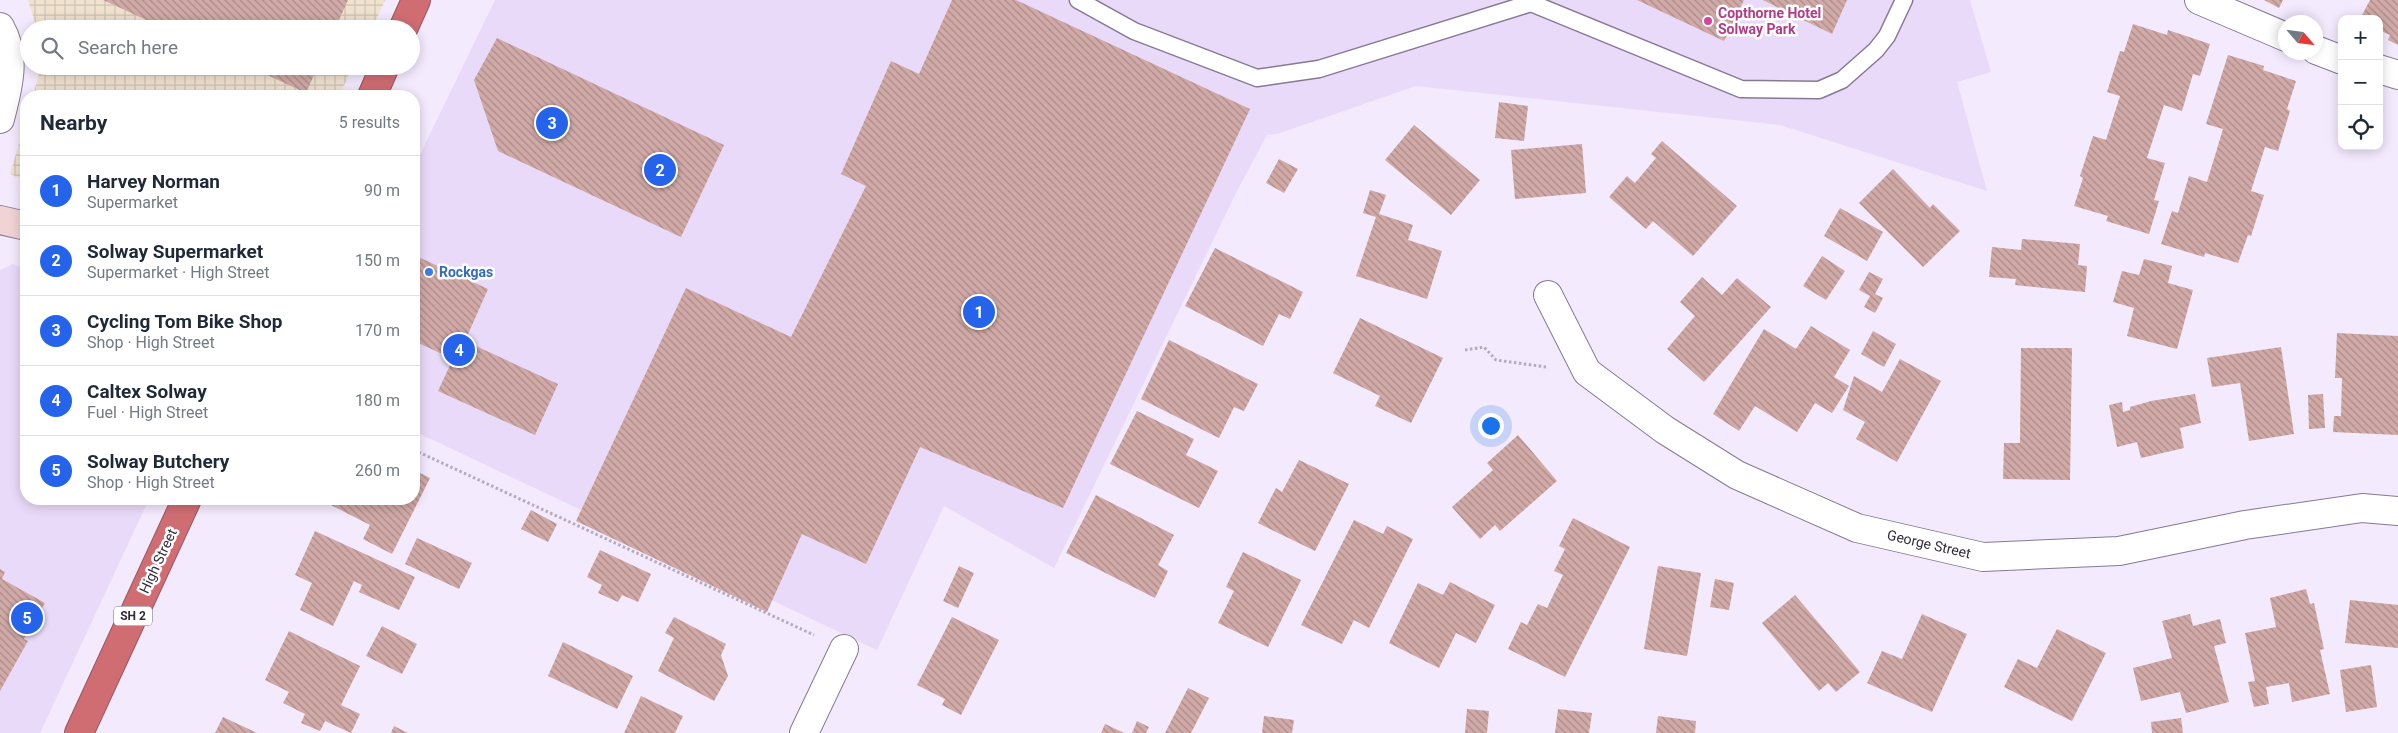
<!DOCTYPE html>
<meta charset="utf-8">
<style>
:root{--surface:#fff;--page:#f6f6f7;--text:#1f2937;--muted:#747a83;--line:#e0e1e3;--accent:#2563eb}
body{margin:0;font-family:Roboto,sans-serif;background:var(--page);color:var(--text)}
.controls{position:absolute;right:15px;top:15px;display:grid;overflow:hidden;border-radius:10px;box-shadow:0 2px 12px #0003}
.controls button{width:45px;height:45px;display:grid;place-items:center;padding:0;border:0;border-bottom:1px solid var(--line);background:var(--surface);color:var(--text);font:25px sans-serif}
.compass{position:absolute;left:2278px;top:15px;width:45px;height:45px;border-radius:50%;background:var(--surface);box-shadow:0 2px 12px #0003;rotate:118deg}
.you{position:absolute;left:1490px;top:425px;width:18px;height:18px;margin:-12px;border:4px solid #fff;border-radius:50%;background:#1a73e8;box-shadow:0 0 0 8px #1a73e833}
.badge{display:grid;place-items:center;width:32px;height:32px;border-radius:50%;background:var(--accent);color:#fff;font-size:16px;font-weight:700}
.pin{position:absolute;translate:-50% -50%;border:2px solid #fff;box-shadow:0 1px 5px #0006}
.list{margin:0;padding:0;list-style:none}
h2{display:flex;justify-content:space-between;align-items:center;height:65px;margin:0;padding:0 20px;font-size:21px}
h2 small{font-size:16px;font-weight:400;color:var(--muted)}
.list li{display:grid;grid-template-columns:32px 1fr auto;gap:15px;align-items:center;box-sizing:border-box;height:70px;padding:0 20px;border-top:1px solid var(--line)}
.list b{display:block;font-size:19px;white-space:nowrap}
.list p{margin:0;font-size:16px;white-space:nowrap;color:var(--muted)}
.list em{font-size:16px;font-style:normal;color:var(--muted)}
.icon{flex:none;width:28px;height:28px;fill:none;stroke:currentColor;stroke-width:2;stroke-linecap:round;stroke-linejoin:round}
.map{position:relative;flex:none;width:2398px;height:733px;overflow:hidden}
.search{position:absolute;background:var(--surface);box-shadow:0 2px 12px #0003;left:20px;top:20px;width:400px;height:55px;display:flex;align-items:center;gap:12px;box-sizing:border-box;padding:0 18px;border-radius:28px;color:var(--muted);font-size:19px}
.panel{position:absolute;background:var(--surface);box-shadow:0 2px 12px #0003;left:20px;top:90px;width:400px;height:415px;border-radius:20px}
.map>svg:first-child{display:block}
.built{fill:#e9daf9}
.industrial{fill:url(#industrial-grid)}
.building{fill:url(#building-back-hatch)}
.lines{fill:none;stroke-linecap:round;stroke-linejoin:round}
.lane-casing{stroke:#877996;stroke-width:19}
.street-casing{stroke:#877996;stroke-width:30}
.secondary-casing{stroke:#877996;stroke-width:30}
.highway-casing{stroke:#99565e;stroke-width:30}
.path{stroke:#b4acbd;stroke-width:3;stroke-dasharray:2.5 2.5;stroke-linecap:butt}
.lane{stroke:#fff;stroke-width:16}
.street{stroke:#fff;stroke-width:28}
.secondary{stroke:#f1d3d5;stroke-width:28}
.highway{stroke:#d06d73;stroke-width:28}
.hotel-dot{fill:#d1479c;stroke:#fff;stroke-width:2}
.shop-dot{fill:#3f7fe0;stroke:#fff;stroke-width:2}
.labels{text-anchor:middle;stroke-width:5;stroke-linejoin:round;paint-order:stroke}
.shield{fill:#fff;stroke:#706b74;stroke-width:1}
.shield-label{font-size:12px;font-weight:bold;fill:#322c38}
.hotel-label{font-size:14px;font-weight:bold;fill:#b23c85;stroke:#fff;text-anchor:start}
.shop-label{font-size:14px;font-weight:bold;fill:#366cbe;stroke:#fff;text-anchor:start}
.street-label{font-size:14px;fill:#322c38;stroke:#fff}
</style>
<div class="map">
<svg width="2398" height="733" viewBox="0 0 2398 733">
<defs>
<pattern id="industrial-grid" width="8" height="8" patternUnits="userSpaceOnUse" patternTransform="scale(1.25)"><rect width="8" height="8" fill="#f0e2cf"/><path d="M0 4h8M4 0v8" fill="none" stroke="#cec2b2"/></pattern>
<pattern id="building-back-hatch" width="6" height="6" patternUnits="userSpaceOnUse" patternTransform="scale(1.25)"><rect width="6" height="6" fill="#d1aaa7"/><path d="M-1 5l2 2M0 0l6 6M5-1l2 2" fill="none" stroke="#aa8b89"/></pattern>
</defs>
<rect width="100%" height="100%" fill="#f3eafd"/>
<g class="built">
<polygon points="495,0 1970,0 1991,72 1957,82 1987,191 1780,125 1416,86 1277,134 1267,135 1236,193 1054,568 944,506 877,650 414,431 414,167"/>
<polygon points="13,264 26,270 26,499 149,499 40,733 0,733 0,270"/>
</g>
<g class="industrial">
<polygon points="28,0 385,0 372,29 37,29"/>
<polygon points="41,66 353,66 339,96 33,96"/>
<polygon points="26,120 26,181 10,174"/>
</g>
<g class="building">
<polygon points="103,0 348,0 335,29 166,29"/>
<polygon points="952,0 1016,0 1250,109 1063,508 920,447 866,564 802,534 767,612 576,521 686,288 791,337 866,186 841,174 891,61 919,74"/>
<polygon points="1637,0 1744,0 1724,41"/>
<polygon points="1763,0 1847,0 1832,34"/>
<polygon points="2264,0 2283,0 2279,8"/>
<polygon points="2370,0 2398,0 2398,45 2388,40 2390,35 2379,30 2379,19 2360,19"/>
<polygon points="2133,24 2167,35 2168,30 2210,44 2200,76 2193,74 2182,111 2164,105 2147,158 2165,163 2154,200 2159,201 2149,234 2106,221 2108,216 2074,206 2083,178 2080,176 2093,136 2106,140 2120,96 2107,92 2120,51 2124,52"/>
<polygon points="497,38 724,145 681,237 498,151 474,80"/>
<polygon points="2228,55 2264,66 2263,70 2296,81 2287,109 2290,111 2278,151 2265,147 2251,191 2264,195 2251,236 2248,235 2238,263 2205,253 2204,257 2161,244 2172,211 2178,213 2189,176 2207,182 2223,129 2206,124"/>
<polygon points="248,66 318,66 306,93"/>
<polygon points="1499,102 1528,106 1524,141 1495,138"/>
<polygon points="1414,125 1480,180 1451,215 1385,160"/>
<polygon points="1662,141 1737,206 1693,256 1653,221 1646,229 1609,197 1627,176 1635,183 1656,158 1651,154"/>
<polygon points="1582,144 1586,193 1515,199 1511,150"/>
<polygon points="1279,159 1298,169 1284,193 1266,183"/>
<polygon points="1893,169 1930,208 1933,204 1960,231 1923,267 1859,203"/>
<polygon points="1370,190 1386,195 1379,214 1413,225 1408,240 1442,251 1427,299 1356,276 1376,217 1363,213"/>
<polygon points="1840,208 1883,232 1867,261 1824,236"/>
<polygon points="2022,239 2080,244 2078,265 2087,266 2085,292 2015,285 2016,279 1989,277 1992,247 2021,250"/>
<polygon points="1215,248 1303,292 1290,319 1279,314 1263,346 1185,306"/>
<polygon points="414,255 488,289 465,341 558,384 535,435 438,391 453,359 414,341"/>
<polygon points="1822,256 1845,271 1826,300 1803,286"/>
<polygon points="2144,259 2172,266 2168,283 2193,290 2177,349 2127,336 2134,308 2113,302 2122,271 2139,275"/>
<polygon points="1869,272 1883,279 1875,294 1883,298 1875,313 1864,307 1870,296 1859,290"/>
<polygon points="1702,277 1722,295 1737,278 1771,307 1704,382 1667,349 1695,316 1680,302"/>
<polygon points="1360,318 1443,358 1411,423 1375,406 1380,396 1333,373"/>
<polygon points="1811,326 1850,350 1834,377 1849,386 1832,413 1815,403 1797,432 1755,406 1739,431 1713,414 1764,329 1796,349"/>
<polygon points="1873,331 1896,344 1884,367 1861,354"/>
<polygon points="2337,333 2398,336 2398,435 2333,432 2334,416 2341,416 2342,378 2335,378"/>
<polygon points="1169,340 1258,384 1244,411 1234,407 1219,438 1141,399"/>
<polygon points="2281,347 2294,434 2249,441 2240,383 2212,387 2207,358"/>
<polygon points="2021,348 2072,348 2070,480 2003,479 2004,443 2020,443"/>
<polygon points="1900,359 1941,381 1897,462 1856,439 1865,422 1843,410 1854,376 1882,392"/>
<polygon points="2195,394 2201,423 2180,428 2184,448 2141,458 2137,442 2117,447 2109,405 2122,402 2123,412 2130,410 2130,407 2151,401"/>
<polygon points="2323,394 2325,428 2309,429 2308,395"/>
<polygon points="1137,411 1194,439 1186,455 1218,471 1199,508 1110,464"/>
<polygon points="1518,435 1557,481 1500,531 1495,525 1480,539 1452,507 1493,470 1487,463"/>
<polygon points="1299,460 1349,484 1315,551 1258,523 1276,488 1282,492"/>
<polygon points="414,470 430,478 392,554 363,539 370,525 327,503 329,499 414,499"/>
<polygon points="1096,495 1174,535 1158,565 1168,571 1155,598 1066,553"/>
<polygon points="531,510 557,524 548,542 521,529"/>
<polygon points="1573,518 1630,547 1565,677 1508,649 1521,622 1527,625 1538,604 1547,608 1563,575 1554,571 1565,549 1559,546"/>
<polygon points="1354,520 1383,534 1387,526 1413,539 1369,628 1354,620 1342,644 1301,625"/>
<polygon points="315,531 415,577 399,610 359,592 362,585 354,581 333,626 300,610 312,583 295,575"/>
<polygon points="417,538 472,563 459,589 405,564"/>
<polygon points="600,550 651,574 638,602 622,595 618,602 598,593 602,585 587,577"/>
<polygon points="1243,552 1301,580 1268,647 1218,623 1234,591 1226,587"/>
<polygon points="959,566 974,573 958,608 943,601"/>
<polygon points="1658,566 1701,573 1687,656 1644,649"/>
<polygon points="0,569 5,572 2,579 45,603 24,639 28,641 0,691"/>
<polygon points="1715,579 1734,583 1729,610 1710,607"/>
<polygon points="1450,582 1495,605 1476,643 1456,633 1439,668 1389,643 1418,583 1443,595"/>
<polygon points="2306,589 2310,604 2314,603 2324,649 2320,650 2330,694 2292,702 2289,683 2266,687 2269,704 2254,707 2248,682 2255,681 2245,633 2276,627 2270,598"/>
<polygon points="1795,595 1860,672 1836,692 1828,683 1819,691 1762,623"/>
<polygon points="2350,600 2398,605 2398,648 2345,643"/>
<polygon points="1922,614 1967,634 1932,712 1867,683 1882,651 1902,659"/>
<polygon points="2190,614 2193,626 2220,619 2226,643 2214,646 2229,702 2186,713 2180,692 2141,701 2133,668 2172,658 2162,621"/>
<polygon points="674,617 726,644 721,655 728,676 714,701 658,671 674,638 665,633"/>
<polygon points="952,617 999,640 961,715 942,705 945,699 917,685"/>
<polygon points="382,626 417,644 402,674 366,656"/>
<polygon points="2057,629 2106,653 2072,721 2004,687 2018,659 2037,668"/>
<polygon points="289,631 360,666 341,705 360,714 351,733 325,721 320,731 301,723 305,714 283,703 289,692 265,680"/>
<polygon points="563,642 633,676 617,709 548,676"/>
<polygon points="2371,665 2377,707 2346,712 2340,670"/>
<polygon points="1188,688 1209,698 1191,733 1165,733"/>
<polygon points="641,696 683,716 675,733 624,733"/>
<polygon points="1467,709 1489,711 1487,733 1465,733"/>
<polygon points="1558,709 1592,713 1589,733 1555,733"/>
<polygon points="1264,716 1294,720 1292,733 1262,733"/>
<polygon points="1658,716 1696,721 1695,733 1656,733"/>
<polygon points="223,717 257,733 215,733"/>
<polygon points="2181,718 2183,733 2152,733 2151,722"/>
<polygon points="1137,721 1149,727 1146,733 1132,733"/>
<polygon points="1105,724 1124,733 1101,733"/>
<polygon points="394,726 408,733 391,733"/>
</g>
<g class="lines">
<defs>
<polyline id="lane" points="1078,0 1134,31 1257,78 1319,69 1531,3 1741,89 1819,90 1842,80 1876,50 1887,36 1904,0"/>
<g id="street">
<polyline points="2199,0 2286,37"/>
<path d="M0,27C17,56 8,88 0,119"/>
<polyline points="2316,50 2342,60"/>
<polyline points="2379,69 2398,75"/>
<polyline points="1548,295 1587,372 1665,430 1737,475 1857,528 1983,557 2119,551 2245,525 2362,508 2398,511"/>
<polyline points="804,733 844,649"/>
</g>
<polyline id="secondary" points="0,220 26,226"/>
<g id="highway">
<polyline points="403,29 416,0"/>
<polyline points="372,96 385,66"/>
<polyline points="79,733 187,499"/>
</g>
</defs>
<use href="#lane" class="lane-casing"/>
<use href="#street" class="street-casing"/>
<use href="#secondary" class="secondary-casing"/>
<use href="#highway" class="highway-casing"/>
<g class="path">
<polyline points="1465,350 1484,347 1496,360 1546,367"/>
<polyline points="414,450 814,635"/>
</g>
<use href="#lane" class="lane"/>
<use href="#street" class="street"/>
<use href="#secondary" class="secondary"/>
<use href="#highway" class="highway"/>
</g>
<circle class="hotel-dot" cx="1708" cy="21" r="5"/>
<circle class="shop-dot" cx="429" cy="272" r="5"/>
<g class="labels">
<rect class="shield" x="114" y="606.5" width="38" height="19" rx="4"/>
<g class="shield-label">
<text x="133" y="620">SH 2</text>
</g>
<g class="hotel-label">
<text x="1718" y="18">Copthorne Hotel<tspan x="1718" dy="16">Solway Park</tspan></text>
</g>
<g class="shop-label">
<text x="439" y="277">Rockgas</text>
</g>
<g class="street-label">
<text transform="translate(1929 544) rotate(13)" y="5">George Street</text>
<text transform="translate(158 561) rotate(-65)" y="5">High Street</text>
</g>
</g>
</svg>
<div class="controls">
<button>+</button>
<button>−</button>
<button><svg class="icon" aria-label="locate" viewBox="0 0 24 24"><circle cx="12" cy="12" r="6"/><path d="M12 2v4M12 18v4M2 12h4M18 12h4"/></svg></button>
</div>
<svg class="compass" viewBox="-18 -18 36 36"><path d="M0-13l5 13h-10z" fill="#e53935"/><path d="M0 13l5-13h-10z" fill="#747a83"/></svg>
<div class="you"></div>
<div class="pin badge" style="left:979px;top:312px">1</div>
<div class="pin badge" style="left:660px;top:170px">2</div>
<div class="pin badge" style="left:552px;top:123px">3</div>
<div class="pin badge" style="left:459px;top:350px">4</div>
<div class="pin badge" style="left:27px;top:618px">5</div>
<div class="search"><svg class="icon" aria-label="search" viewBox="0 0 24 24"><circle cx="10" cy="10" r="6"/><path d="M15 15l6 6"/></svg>Search here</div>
<section class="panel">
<h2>Nearby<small>5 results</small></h2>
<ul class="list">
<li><span class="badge">1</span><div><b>Harvey Norman</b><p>Supermarket</p></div><em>90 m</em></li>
<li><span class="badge">2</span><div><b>Solway Supermarket</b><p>Supermarket · High Street</p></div><em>150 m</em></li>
<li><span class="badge">3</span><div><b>Cycling Tom Bike Shop</b><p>Shop · High Street</p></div><em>170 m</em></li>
<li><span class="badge">4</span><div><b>Caltex Solway</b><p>Fuel · High Street</p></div><em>180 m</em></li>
<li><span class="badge">5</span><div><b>Solway Butchery</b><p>Shop · High Street</p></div><em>260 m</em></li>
</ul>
</section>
</div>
